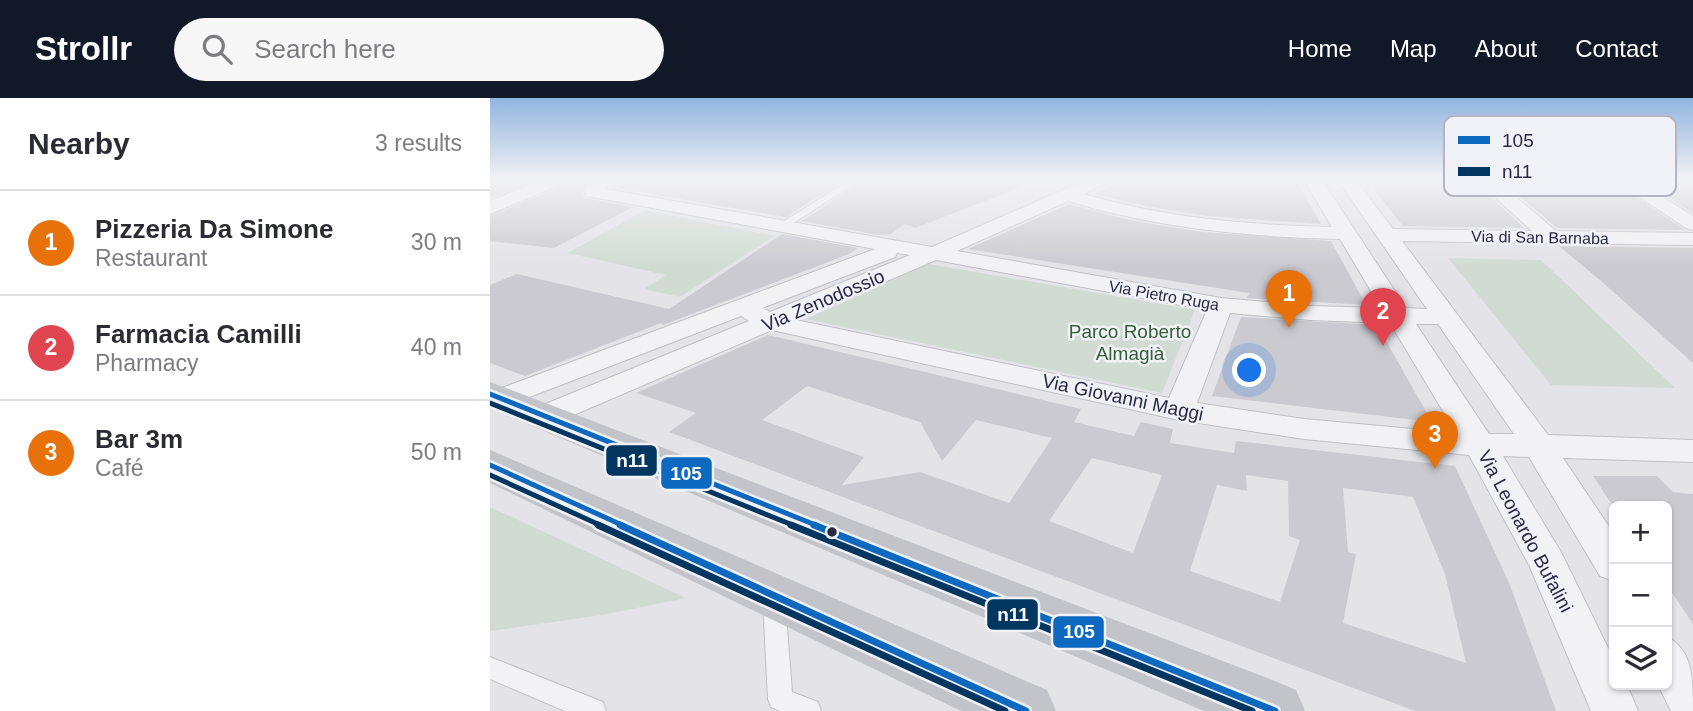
<!DOCTYPE html>
<meta charset="utf-8">
<style>
:root{--surface:#fff;--page:#f7f7f7;--text:#2b2b33;--muted:#7c7c81;--line:#e1e1e2;--accent:#111827}
body{margin:0;font-family:Arial,sans-serif;background:var(--page);color:var(--text)}
.controls{position:absolute;right:21px;bottom:21px;display:grid;overflow:hidden;border-radius:10px;box-shadow:0 2px 5px #0004}
.controls button{width:63px;height:63px;display:grid;place-items:center;padding:0;border:0;border-bottom:2px solid var(--line);background:var(--surface);color:var(--text);font:35px sans-serif}
.you{position:absolute;left:760px;top:273px;width:24px;height:24px;margin:-18px;border:5px solid #fff;border-radius:50%;background:#1a73e8;box-shadow:0 0 0 10px #1a73e833}
.badge{display:grid;place-items:center;width:46px;height:46px;border-radius:50%;background:var(--accent);color:#fff;font-size:23px;font-weight:700}
.pin{position:absolute;translate:-50% -58px;filter:drop-shadow(0 2px 4px #0008)}
.pin::after{content:'';position:absolute;top:37px;width:24px;height:21px;background:inherit;clip-path:polygon(0 0,100% 0,50% 100%)}
.list{margin:0;padding:0;list-style:none}
h2{display:flex;justify-content:space-between;align-items:center;height:91px;margin:0;padding:0 28px;font-size:30px}
h2 small{font-size:23px;font-weight:400;color:var(--muted)}
.list li{display:grid;grid-template-columns:46px 1fr auto;gap:21px;align-items:center;box-sizing:border-box;height:105px;padding:0 28px;border-top:2px solid var(--line)}
.list b{display:block;font-size:26px;white-space:nowrap}
.list p{margin:0;font-size:23px;white-space:nowrap;color:var(--muted)}
.list em{font-size:23px;font-style:normal;color:var(--muted)}
.icon{flex:none;width:38px;height:38px;fill:none;stroke:currentColor;stroke-width:2;stroke-linecap:round;stroke-linejoin:round}
.map{position:relative;flex:none;width:1203px;height:613px;overflow:hidden}
header{display:flex;align-items:center;gap:42px;box-sizing:border-box;height:98px;padding:0 35px;background:var(--accent);color:#fff}
header strong{font-size:33px}
nav{display:flex;gap:38px;margin-inline-start:auto;font-size:24px}
.search{width:490px;height:63px;background:var(--page);display:flex;align-items:center;gap:18px;box-sizing:border-box;padding:0 24px;border-radius:38px;color:var(--muted);font-size:26px}
main{display:flex}
aside{flex:1;background:var(--surface)}
.map>svg:first-child{display:block}
.green{fill:#d1dbd3}
.building{fill:#cacad0;fill-rule:evenodd}
.lines{fill:none;stroke-linecap:round;stroke-linejoin:round}
.service-casing{stroke:#c0c0c6;stroke-width:2}
.minor-casing{stroke:#c0c0c6;stroke-width:2}
.service{fill:#f2f2f5;fill-rule:evenodd}
.minor{fill:#f2f2f5;fill-rule:evenodd}
.secondary{fill:#c3c3ca;fill-rule:evenodd}
.bus-1-far1-casing{stroke:#f1f2f8;stroke-width:10}
.bus-1-casing{stroke:#f1f2f8;stroke-width:12}
.bus-2-far1-casing{stroke:#f1f2f8;stroke-width:10}
.bus-2-casing{stroke:#f1f2f8;stroke-width:12}
.bus-1-far1{stroke:#0c69bf;stroke-width:5}
.bus-1{stroke:#0c69bf;stroke-width:7}
.bus-2-far1{stroke:#00365f;stroke-width:5}
.bus-2{stroke:#00365f;stroke-width:7}
.bus-dot{fill:#282b43;stroke:#f1f2f8;stroke-width:2.5}
.labels{text-anchor:middle;stroke-width:5;stroke-linejoin:round;paint-order:stroke}
.far-street-label{font-size:16px;fill:#282b43;stroke:#f1f2f8}
.street-label{font-size:19px;fill:#282b43;stroke:#f1f2f8}
.park-label{font-size:19px;fill:#355f39;stroke:#f1f2f8}
.key{fill:#f1f2f8;stroke:#b5b6c2;stroke-width:2}
.key-label{font-size:19px;fill:#282b43}
.line-badge{stroke:#f1f2f8;stroke-width:2.5}
.badge-label{font-size:19px;text-anchor:middle;font-weight:bold;fill:#fff}
</style>
<header>
<strong>Strollr</strong>
<div class="search"><svg class="icon" aria-label="search" viewBox="0 0 24 24"><circle cx="10" cy="10" r="6"/><path d="M15 15l6 6"/></svg>Search here</div>
<nav><a>Home</a><a>Map</a><a>About</a><a>Contact</a></nav>
</header>
<main>
<aside>
<h2>Nearby<small>3 results</small></h2>
<ul class="list">
<li><span class="badge" style="background:#e8710a">1</span><div><b>Pizzeria Da Simone</b><p>Restaurant</p></div><em>30 m</em></li>
<li><span class="badge" style="background:#e0444e">2</span><div><b>Farmacia Camilli</b><p>Pharmacy</p></div><em>40 m</em></li>
<li><span class="badge" style="background:#e8710a">3</span><div><b>Bar 3m</b><p>Café</p></div><em>50 m</em></li>
</ul>
</aside>
<div class="map">
<svg width="1203" height="613" viewBox="0 0 1203 613">
<rect width="100%" height="100%" fill="#e3e3e8"/>
<g class="green">
<polygon points="155,112 284,138 190,199 154,191 176,177 78,155"/>
<polygon points="958,160 1051,162 1185,290 1061,287"/>
<polygon points="439,166 705,212 672,295 316,221"/>
<polygon points="0,409 196,500 112,517 0,533"/>
</g>
<g class="building">
<polygon points="0,82 43,82 0,100"/>
<polygon points="77,82 111,82 96,87 91,94 95,100 143,109 64,150 0,143 0,118 72,88"/>
<polygon points="131,82 355,82 296,119 121,89"/>
<polygon points="374,82 543,82 544,84 425,130 415,126 401,136 389,137 312,123"/>
<polygon points="635,82 806,82 831,126 717,118 656,108 604,96"/>
<polygon points="876,82 983,82 1034,130 913,128"/>
<polygon points="1010,82 1121,82 1195,132 1067,130"/>
<polygon points="1150,82 1203,82 1203,115"/>
<polygon points="579,106 644,123 712,134 841,143 876,207 757,200 759,195 478,151"/>
<polygon points="292,136 368,150 359,156 173,227 171,225 35,278 0,265 0,187 27,176 179,211"/>
<polygon points="1069,148 1203,150 1203,265 1110,182"/>
<polygon points="751,219 887,227 942,324 722,298"/>
<path d="M278,237L591,311L584,324L644,338L651,324L683,331L680,345L744,355L746,343L965,368L1020,487L1066,613H925L179,334L206,315L146,295ZM317,288L430,324L452,363L486,322L562,340L519,405L430,374L352,387L374,359L272,322ZM602,360L672,377L643,455L559,423ZM756,377L798,383L799,438L810,442L790,504L700,473L727,387L757,393ZM853,390L923,399L955,476L976,565L853,525L866,456L858,454Z"/>
<polygon points="1103,378 1167,378 1183,394 1203,396 1203,526 1177,487 1177,408 1123,408"/>
</g>
<g class="lines">
<defs>
<g id="service">
<polygon points="117,82 129,82 111,92 103,90"/>
<polygon points="360,82 371,82 297,129 288,127"/>
<polygon points="284,494 292,496 295,503 302,594 328,604 331,613 290,613 281,609 278,601 273,503 276,496"/>
<polygon points="0,559 113,604 116,613 75,613 0,581"/>
</g>
<g id="minor">
<polygon points="50,82 74,82 71,86 0,116 0,103"/>
<path d="M596,82H620L594,96C675,120 758,127 842,129L814,82H832L916,210L937,211L848,82H866L903,131L1042,133L986,82H1006L1066,133L1203,135V147L912,143L1058,337L1203,342V364L1073,360L1124,436V483L1110,478L1039,359L1013,358L1071,454L1124,562V587H1137L1148,613H1101L1039,467L979,357L814,341L689,322L282,232L65,325L54,328L43,325L39,318L43,311L259,223L251,218L21,306L11,309L0,306L1,294L385,151L97,98L94,94C99,86 105,84 114,86L116,91L442,149ZM578,103C667,130 757,139 850,141L891,210L821,208L731,200L467,153ZM407,155L420,157L280,214L272,210L405,159ZM446,162L717,212L679,300L306,222ZM740,215L821,222L900,225L966,335L814,321L707,305ZM926,226H948L1024,336H999Z"/>
<polygon points="1124,82 1145,82 1203,118 1203,132 1196,130"/>
<path d="M1177,539C1203,552 1203,581 1203,613H1181L1168,587H1177Z"/>
</g>
</defs>
<use href="#service" class="service-casing"/>
<use href="#minor" class="minor-casing"/>
<use href="#service" class="service"/>
<use href="#minor" class="minor"/>
<g class="secondary">
<polygon points="0,284 785,583 806,592 815,613 714,613 0,310"/>
<polygon points="0,352 557,592 566,613 471,613 0,385"/>
</g>
<defs>
<g id="bus-1-far1">
<polyline points="0,296 328,428"/>
<polyline points="0,367 134,428"/>
</g>
<g id="bus-1">
<polyline points="130,427 536,613"/>
<polyline points="324,427 785,613"/>
</g>
<g id="bus-2-far1">
<polyline points="0,305 305,428"/>
<polyline points="0,377 112,428"/>
</g>
<g id="bus-2">
<polyline points="108,427 515,613"/>
<polyline points="301,427 762,613"/>
</g>
</defs>
<use href="#bus-1-far1" class="bus-1-far1-casing"/>
<use href="#bus-1" class="bus-1-casing"/>
<use href="#bus-2-far1" class="bus-2-far1-casing"/>
<use href="#bus-2" class="bus-2-casing"/>
<use href="#bus-1-far1" class="bus-1-far1"/>
<use href="#bus-1" class="bus-1"/>
<use href="#bus-2-far1" class="bus-2-far1"/>
<use href="#bus-2" class="bus-2"/>
</g>
<linearGradient id="sky" x2="0" y2="1"><stop stop-color="#91b5e0"/><stop offset="0.49" stop-color="#f2f2f5"/><stop offset="1" stop-color="#f2f2f5" stop-opacity="0"/></linearGradient>
<rect width="1203" height="168" fill="url(#sky)"/>
<circle class="bus-dot" cx="342" cy="434" r="6"/>
<g class="labels">
<g class="far-street-label">
<text transform="translate(1050 139) rotate(1)" y="6">Via di San Barnaba</text>
<text transform="translate(674 197) rotate(10)" y="6">Via Pietro Ruga</text>
</g>
<g class="street-label">
<text transform="translate(333 202) rotate(-23)" y="7">Via Zenodossio</text>
<text transform="translate(633 299) rotate(12)" y="7">Via Giovanni Maggi</text>
<text transform="translate(1036 433) rotate(62)" y="7">Via Leonardo Bufalini</text>
</g>
<g class="park-label">
<text x="640" y="240">Parco Roberto<tspan x="640" dy="22">Almagià</tspan></text>
</g>
</g>
<rect x="954" y="18" width="232" height="80" rx="10" class="key"/>
<rect x="968" y="38" width="32" height="8" fill="#0c69bf"/>
<rect x="968" y="69" width="32" height="9" fill="#00365f"/>
<g class="key-label">
<text x="1012" y="49">105</text>
<text x="1012" y="80">n11</text>
</g>
<g class="line-badge">
<rect x="115" y="346" width="53" height="33" rx="7" fill="#00365f"/>
<rect x="170" y="358" width="53" height="34" rx="7" fill="#0c69bf"/>
<rect x="496" y="500" width="53" height="33" rx="7" fill="#00365f"/>
<rect x="562" y="517" width="53" height="34" rx="7" fill="#0c69bf"/>
</g>
<g class="badge-label">
<text x="142" y="369">n11</text>
<text x="196" y="382">105</text>
<text x="523" y="523">n11</text>
<text x="589" y="540">105</text>
</g>
</svg>
<div class="controls">
<button>+</button>
<button>−</button>
<button><svg class="icon" aria-label="layers" viewBox="0 0 24 24"><path d="M12 4l9 5-9 5-9-5zM3 14l9 5 9-5"/></svg></button>
</div>
<div class="you"></div>
<div class="pin badge" style="left:799px;top:230px;background:#e8710a">1</div>
<div class="pin badge" style="left:893px;top:248px;background:#e0444e">2</div>
<div class="pin badge" style="left:945px;top:371px;background:#e8710a">3</div>
</div>
</main>
